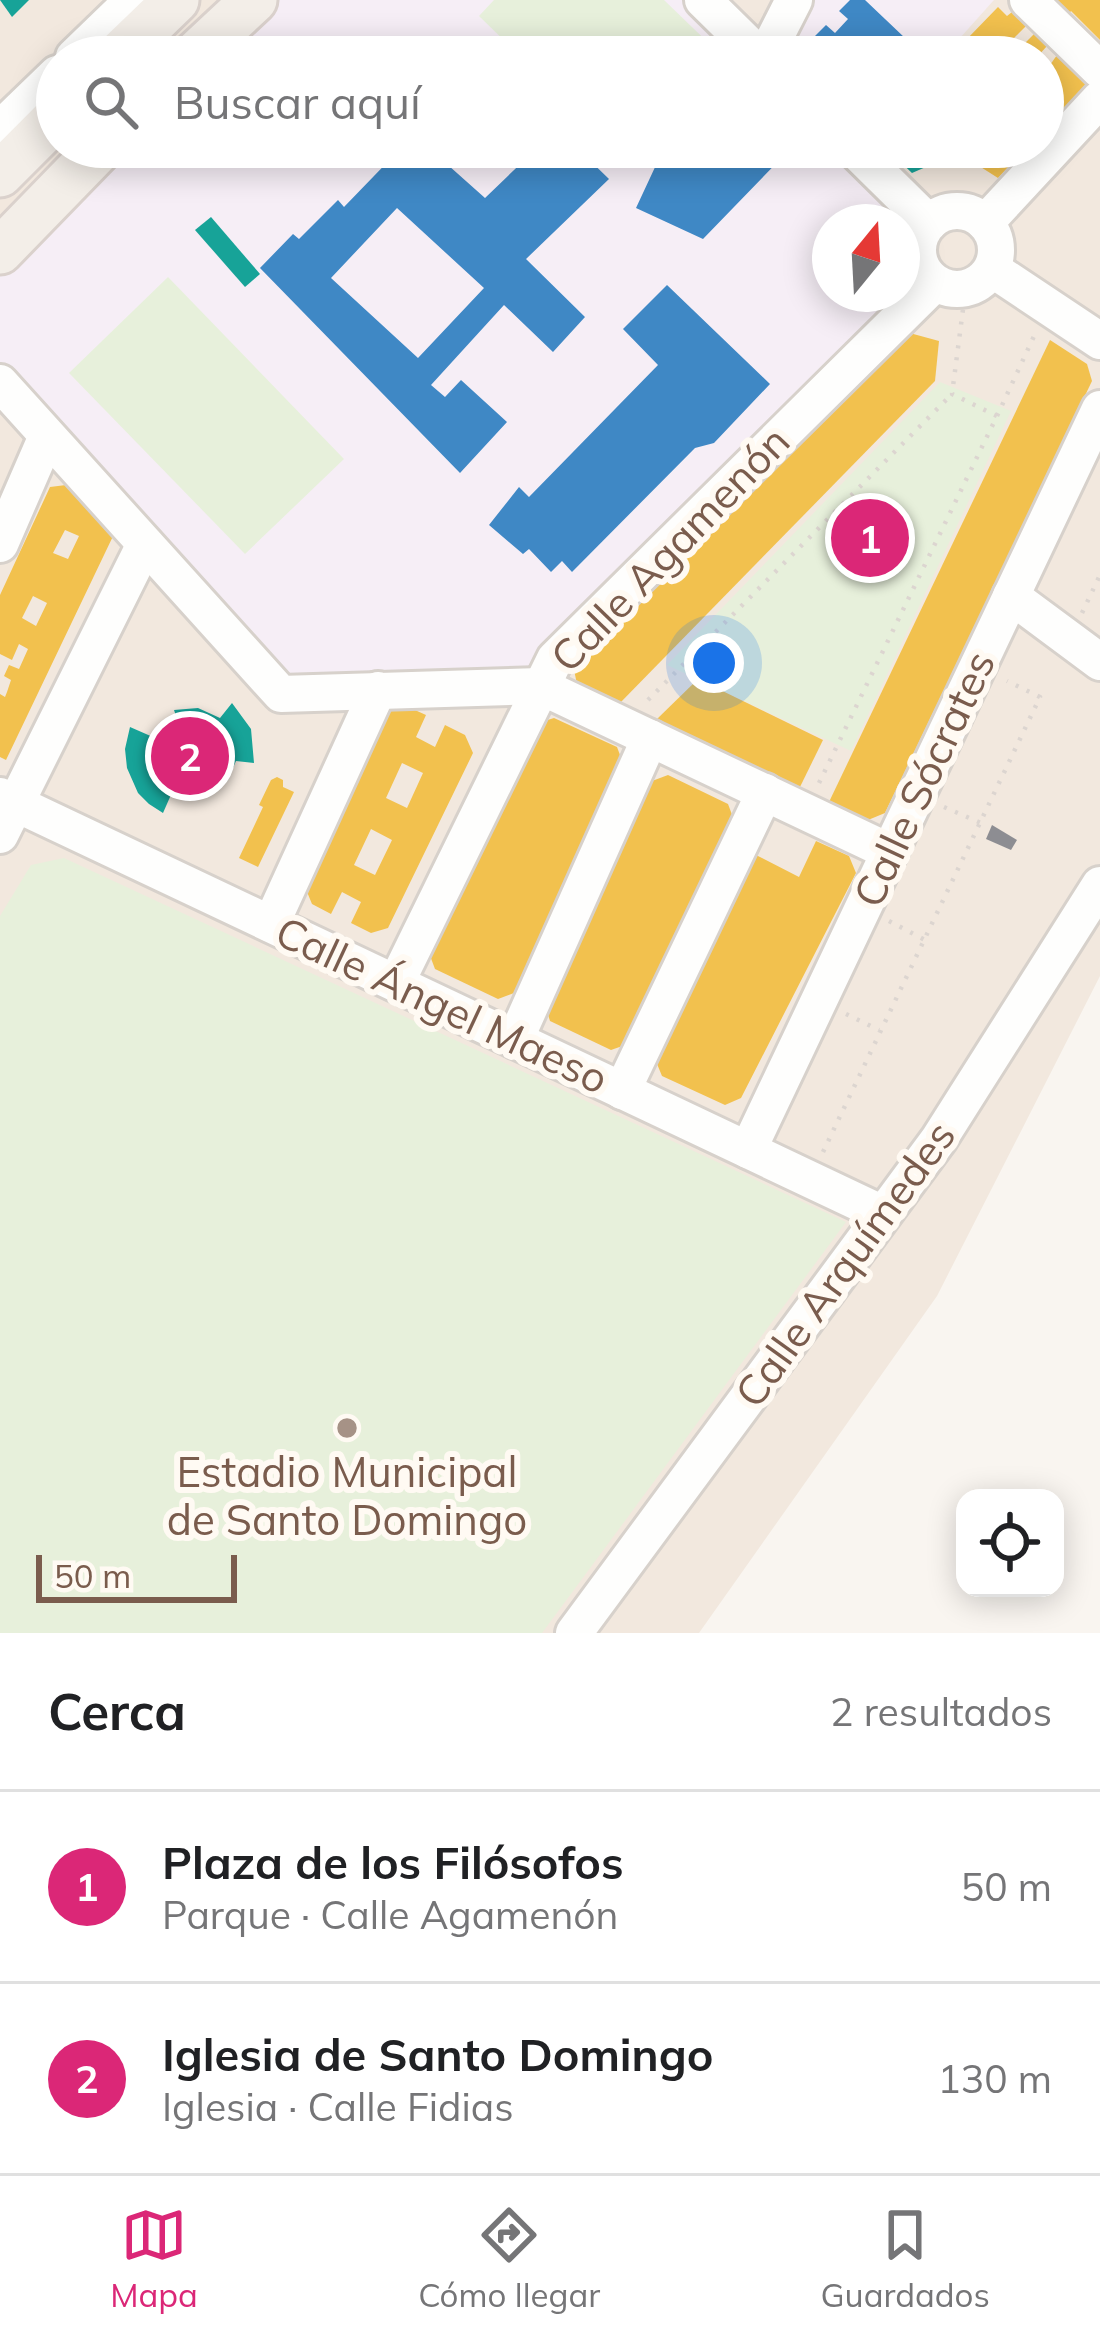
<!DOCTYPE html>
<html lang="es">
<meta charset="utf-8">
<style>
:root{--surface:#fff;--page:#f6f6f6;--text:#202124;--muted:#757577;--line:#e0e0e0;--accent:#db2777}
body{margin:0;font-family:Mulish,sans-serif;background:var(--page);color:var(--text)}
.controls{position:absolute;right:36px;bottom:36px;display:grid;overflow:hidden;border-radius:24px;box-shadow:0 6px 30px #0003}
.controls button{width:108px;height:108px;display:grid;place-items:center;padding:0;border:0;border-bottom:3px solid var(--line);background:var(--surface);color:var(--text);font:60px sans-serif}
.compass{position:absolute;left:812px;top:204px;width:108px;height:108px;border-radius:50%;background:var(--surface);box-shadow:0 6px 30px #0003;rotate:18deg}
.scale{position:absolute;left:36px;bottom:30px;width:201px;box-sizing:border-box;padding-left:12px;border:6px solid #7a5c4d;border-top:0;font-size:33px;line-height:42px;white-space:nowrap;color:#7a5c4d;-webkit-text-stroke:9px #fffaf3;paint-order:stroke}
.you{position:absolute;left:714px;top:663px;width:42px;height:42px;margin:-30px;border:9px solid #fff;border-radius:50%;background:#1a73e8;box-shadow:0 0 0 18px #1a73e833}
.badge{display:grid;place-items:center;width:78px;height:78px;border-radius:50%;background:var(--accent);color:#fff;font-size:39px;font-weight:700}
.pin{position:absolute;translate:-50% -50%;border:6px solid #fff;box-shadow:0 3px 12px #0006}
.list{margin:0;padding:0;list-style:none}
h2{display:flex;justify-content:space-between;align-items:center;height:156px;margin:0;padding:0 48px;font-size:51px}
h2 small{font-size:39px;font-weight:400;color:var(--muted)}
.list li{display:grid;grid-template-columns:78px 1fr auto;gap:36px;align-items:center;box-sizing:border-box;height:192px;padding:0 48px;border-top:3px solid var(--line)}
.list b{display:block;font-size:45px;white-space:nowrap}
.list p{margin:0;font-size:39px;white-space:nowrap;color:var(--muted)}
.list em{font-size:39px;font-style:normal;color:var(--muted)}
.icon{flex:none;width:66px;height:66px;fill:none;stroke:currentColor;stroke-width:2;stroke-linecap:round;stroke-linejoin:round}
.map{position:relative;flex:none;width:1100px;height:1633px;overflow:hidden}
.search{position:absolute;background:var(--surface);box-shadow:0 6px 30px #0003;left:36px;right:36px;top:36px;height:132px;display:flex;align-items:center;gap:30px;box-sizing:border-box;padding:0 42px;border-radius:66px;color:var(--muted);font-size:45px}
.sheet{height:540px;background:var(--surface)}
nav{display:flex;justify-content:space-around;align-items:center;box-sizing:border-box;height:168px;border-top:3px solid var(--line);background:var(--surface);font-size:33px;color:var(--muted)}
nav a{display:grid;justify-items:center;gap:6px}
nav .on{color:var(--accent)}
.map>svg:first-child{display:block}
.residential{fill:#f2e8de;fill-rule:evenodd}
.education{fill:#f6eef6;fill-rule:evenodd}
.green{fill:#e7f0db}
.homes{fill:#f2c14e;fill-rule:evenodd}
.schools{fill:#3f88c5;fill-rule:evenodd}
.public{fill:#17a398}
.industry{fill:#8d8d92}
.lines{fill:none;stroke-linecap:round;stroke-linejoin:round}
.minor-casing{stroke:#d7d1cb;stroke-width:42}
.major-casing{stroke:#dad1cc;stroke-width:51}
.path{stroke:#dcd5d0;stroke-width:4.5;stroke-dasharray:3 9;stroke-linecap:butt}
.minor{stroke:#fefefd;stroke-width:36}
.major{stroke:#f3eee8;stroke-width:45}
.poi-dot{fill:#a69286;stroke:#fffaf3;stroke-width:4.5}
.labels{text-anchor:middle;stroke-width:12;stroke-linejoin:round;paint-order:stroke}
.street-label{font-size:42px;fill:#7a5c4d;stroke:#fffaf3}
.poi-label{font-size:42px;fill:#7a5c4d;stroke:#fffaf3}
</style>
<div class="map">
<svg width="1100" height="1633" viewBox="0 0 1100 1633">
<rect width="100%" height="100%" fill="#f9f5f0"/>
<path class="residential" d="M0,0H1100V976L937,1296L699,1633H0ZM57,57H1043V147H57ZM830,222H902V294H830Z"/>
<g class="education">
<polygon points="254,0 703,0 761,57 193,57"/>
<polygon points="794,0 994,0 943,57 765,57"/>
<path d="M101,147H863L921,234L918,248L925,273L540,686L281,694L0,383V251ZM830,222H902V294H830Z"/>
</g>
<g class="green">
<polygon points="494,0 664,0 723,57 521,57 479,16"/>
<polygon points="168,277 344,459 245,554 69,373"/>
<polygon points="940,382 1011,411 851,751 667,665"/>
<polygon points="64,858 846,1222 542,1633 0,1633 0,916 31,865"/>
</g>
<g class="homes">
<polygon points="1050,0 1100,0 1100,40 1071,11 1067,16"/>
<polygon points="998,7 1007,16 1012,12 1026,26 1014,38 1022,46 1034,34 1047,46 1037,57 984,57 966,40"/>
<polygon points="1057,55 1087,84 1051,123 1043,115 1043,75"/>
<polygon points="957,147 1004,147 998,154 1010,165 998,178 976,164 957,160"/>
<polygon points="906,332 939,341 935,381 619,704 577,684 574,670"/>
<polygon points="1050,340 1087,364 1092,381 885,813 868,820 829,802"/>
<path d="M74,484L115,532L6,760L0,757V694L5,697L7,692L11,680L4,676L9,665L19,669L28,649L19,644L12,660L0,654V595L50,487ZM65,530L79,536L68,559L53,553ZM33,596L47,603L36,626L22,618Z"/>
<polygon points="698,679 823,740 799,789 656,720"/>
<path d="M406,706L426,715L416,737L435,747L445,725L465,735L473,753L388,928L371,933L351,923L361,902L342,892L331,914L312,904L305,887L389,708ZM402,763L423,773L407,808L386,798ZM371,829L392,840L375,875L354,865Z"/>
<polygon points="554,718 617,747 623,763 514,993 498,999 435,969 429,953 538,723"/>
<polygon points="668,775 728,804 734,820 628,1044 611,1050 550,1021 545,1005 652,781"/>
<polygon points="277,777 283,780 283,787 294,792 258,867 239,858 263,807 259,805 271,780"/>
<polygon points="816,841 849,856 856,873 741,1098 725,1105 662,1076 655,1059 754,854 799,877"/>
</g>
<g class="schools">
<polygon points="850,0 865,0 925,57 823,57 808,43 826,25 835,33 848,19 839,11"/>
<path d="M402,147H449L439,157L485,198L538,147H576L609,179L526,259L585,317L553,352L504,305L431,385L445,397L461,380L507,422L460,473L260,268L293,234L299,239L338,200L344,207ZM397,208L484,288L418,358L331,278Z"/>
<polygon points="698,147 792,147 703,239 636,208 663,150 685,161"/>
<polygon points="667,285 770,384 714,443 695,448 572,572 562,561 551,572 529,549 523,554 489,525 519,487 529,497 658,365 623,329"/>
</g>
<g class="public">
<polygon points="0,0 29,0 12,17"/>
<polygon points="885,147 957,147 957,160 935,163 912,173"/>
<polygon points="211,217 260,274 245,287 195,230"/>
<polygon points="232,703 251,729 254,763 236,761 227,781 206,797 200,782 177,781 163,813 149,804 138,793 127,768 125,749 130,727 162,741 179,725 174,710 198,708 220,718"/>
</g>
<polygon class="industry" points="992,825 1017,840 1011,850 986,839"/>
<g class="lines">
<defs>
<g id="minor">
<polyline points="703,0 761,57"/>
<polyline points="1028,0 1100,70"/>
<polyline points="74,57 133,0"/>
<polyline points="765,57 794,0"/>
<polyline points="0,129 57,74"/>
<polyline points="852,147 929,223"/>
<circle cx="957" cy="250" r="39"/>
<polyline points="985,223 1100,99"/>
<polyline points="992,269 1100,341"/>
<polyline points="0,383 281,694 540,686 890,852"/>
<polyline points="0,544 47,436"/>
<polyline points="1011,596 1100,662"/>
<polyline points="0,796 883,1214"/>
<polyline points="0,835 145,544"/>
<polyline points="271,924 378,690"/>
<polyline points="396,983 555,659 935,283"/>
<polyline points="515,1040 650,738"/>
<polyline points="622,1091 765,792"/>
<polyline points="748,1150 1100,409"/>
<polyline points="574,1633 939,1139 1100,885"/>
</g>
<g id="major">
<polyline points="117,57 176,0"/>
<polyline points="193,57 254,0"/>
<polyline points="0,174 57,117"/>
<polyline points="0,251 101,147"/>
</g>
</defs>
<use href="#minor" class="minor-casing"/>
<use href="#major" class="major-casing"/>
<g class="path">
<polyline points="997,416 1035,334"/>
<polyline points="1082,613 1100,575"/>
<polyline points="648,700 952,394"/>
<polyline points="819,783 997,416 952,394 965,294"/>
<polyline points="944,807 981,823"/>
<polyline points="889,921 925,940"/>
<polyline points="846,1014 879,1030"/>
<polyline points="823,1152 1040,697 1007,681"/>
</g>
<use href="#minor" class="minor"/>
<use href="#major" class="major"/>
</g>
<circle class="poi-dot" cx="347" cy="1428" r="12"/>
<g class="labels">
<g class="street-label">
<text transform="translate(670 549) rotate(-46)" y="15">Calle Agamenón</text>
<text transform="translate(924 779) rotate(-65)" y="15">Calle Sócrates</text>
<text transform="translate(442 1005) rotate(25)" y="15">Calle Ángel Maeso</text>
<text transform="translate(845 1264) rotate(-54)" y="15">Calle Arquímedes</text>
</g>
<g class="poi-label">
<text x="347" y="1487">Estadio Municipal<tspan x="347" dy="48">de Santo Domingo</tspan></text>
</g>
</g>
</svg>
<div class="controls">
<button><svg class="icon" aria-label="locate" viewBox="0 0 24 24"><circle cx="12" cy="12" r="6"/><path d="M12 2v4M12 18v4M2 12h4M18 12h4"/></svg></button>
</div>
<svg class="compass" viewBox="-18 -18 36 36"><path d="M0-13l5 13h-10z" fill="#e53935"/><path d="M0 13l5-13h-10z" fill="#757577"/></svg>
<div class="scale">50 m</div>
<div class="you"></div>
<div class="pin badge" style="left:870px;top:538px">1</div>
<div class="pin badge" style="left:190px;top:756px">2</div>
<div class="search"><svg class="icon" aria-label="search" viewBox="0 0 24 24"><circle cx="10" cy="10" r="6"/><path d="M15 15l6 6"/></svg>Buscar aquí</div>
</div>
<section class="sheet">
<h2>Cerca<small>2 resultados</small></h2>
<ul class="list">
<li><span class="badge">1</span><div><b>Plaza de los Filósofos</b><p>Parque · Calle Agamenón</p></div><em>50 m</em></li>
<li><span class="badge">2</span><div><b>Iglesia de Santo Domingo</b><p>Iglesia · Calle Fidias</p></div><em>130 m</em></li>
</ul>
</section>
<nav>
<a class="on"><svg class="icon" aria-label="map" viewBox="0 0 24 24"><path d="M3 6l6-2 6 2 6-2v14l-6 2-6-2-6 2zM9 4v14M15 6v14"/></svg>Mapa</a>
<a><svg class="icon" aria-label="directions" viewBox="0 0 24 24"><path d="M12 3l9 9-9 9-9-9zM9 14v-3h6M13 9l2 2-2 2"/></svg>Cómo llegar</a>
<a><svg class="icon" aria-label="saved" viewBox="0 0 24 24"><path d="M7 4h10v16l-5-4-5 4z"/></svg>Guardados</a>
</nav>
